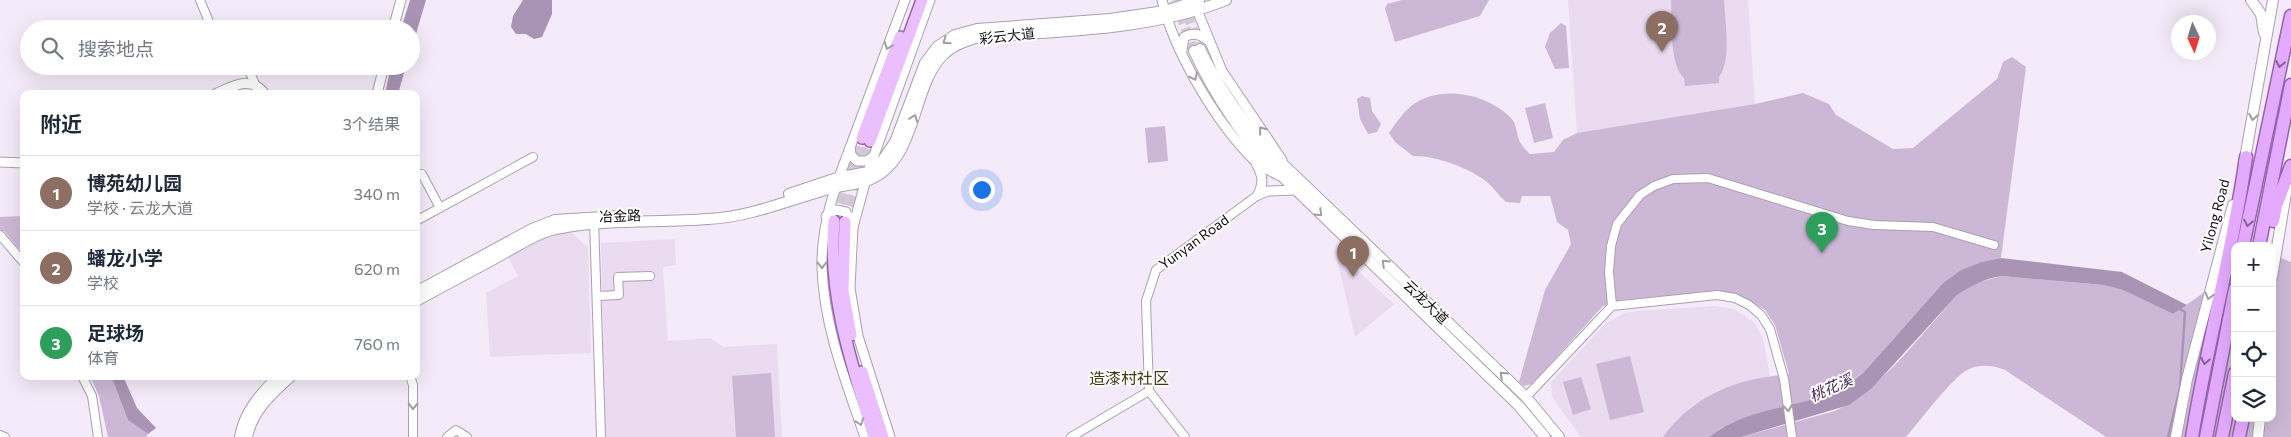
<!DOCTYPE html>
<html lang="zh">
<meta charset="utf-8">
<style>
:root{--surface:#fff;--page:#f6f6f7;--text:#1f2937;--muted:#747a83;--line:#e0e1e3;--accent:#7c3aed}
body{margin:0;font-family:Commissioner,"Noto Sans SC",sans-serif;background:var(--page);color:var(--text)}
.controls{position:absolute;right:15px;bottom:15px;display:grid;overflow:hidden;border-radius:10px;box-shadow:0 5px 20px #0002}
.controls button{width:45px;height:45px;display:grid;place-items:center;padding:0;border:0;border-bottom:1px solid var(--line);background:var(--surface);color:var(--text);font:25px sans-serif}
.compass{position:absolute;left:2171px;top:15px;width:45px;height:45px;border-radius:50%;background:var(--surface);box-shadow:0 5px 20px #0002;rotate:176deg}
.you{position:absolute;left:981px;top:189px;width:18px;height:18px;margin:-12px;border:4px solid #fff;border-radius:50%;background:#1a73e8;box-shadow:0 0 0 8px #1a73e833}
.badge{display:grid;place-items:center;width:32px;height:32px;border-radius:50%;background:var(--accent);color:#fff;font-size:16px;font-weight:700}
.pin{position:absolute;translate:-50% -41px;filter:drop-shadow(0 1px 2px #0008)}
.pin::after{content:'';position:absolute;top:26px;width:18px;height:15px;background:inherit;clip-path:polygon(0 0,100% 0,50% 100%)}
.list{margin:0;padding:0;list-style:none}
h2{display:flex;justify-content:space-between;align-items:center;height:65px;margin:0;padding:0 20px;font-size:21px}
h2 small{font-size:16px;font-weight:400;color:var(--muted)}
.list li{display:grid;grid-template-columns:32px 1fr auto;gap:15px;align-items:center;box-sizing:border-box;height:75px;padding:0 20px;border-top:1px solid var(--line)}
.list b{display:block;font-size:19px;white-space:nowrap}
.list p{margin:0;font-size:16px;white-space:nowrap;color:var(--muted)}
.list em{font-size:16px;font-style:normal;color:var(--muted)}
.icon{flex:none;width:28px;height:28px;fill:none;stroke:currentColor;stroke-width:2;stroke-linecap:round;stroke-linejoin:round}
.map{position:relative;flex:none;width:2291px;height:437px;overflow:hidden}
.search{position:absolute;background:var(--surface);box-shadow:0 5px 20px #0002;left:20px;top:20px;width:400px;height:55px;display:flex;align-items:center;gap:12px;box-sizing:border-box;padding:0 18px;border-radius:28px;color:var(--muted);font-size:19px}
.panel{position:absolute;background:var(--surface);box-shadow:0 5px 20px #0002;left:20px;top:90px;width:400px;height:290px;border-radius:10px}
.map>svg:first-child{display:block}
.built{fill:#eadbf1}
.green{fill:#ccb8d6}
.water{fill:#aa94b5}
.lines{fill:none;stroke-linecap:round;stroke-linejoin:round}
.stream{stroke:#aa94b5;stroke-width:2.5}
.secondary-tunnel{stroke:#d2c9d6;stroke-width:10;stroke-dasharray:10 5;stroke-linecap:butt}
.primary-tunnel{stroke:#d2c9d6;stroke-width:11;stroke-dasharray:11 5.5;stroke-linecap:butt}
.minor-casing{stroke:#aaa0ae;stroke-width:10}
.tertiary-casing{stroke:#aaa0ae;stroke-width:11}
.secondary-casing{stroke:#aaa0ae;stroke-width:12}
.primary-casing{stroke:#9664ab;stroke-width:14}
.trunk-casing{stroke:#9664ab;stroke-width:15}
.minor{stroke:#fff;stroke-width:8}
.tertiary{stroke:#fff;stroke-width:9}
.secondary{stroke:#fff;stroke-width:10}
.primary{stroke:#ebbffe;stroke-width:11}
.trunk{stroke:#e4aafe;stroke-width:12}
.oneway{stroke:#9f9d9f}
.oneway2{stroke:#846293}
.labels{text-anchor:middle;stroke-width:4;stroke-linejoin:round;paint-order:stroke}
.street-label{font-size:14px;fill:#0f0b10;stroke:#fff}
.water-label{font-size:15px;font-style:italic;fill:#492a57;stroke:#fff}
.quarter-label{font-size:16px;fill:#3f3a11;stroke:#fff}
</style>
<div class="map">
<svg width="2291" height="437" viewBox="0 0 2291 437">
<rect width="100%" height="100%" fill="#f4eaf9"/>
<g class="built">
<polygon points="1568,0 1748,0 1755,104 1577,133"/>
<polygon points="570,231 588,248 591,353 490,357 486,293 518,276 507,255 536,240"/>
<polygon points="675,239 676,265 663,267 668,341 710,338 723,347 777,344 782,437 605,437 601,243"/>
<polygon points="1335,250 1394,304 1355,337"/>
<polygon points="1714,306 1734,309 1755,323 1763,339 1770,376 1718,390 1691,406 1663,437 1581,437 1552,397 1551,382 1606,323 1625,313 1636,311"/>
</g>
<g class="green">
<polygon points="1402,0 1489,0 1480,16 1395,42 1385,9 1387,4"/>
<path d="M1671,0H1724C1725,20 1732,61 1719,77V83L1685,86L1684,78C1669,65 1672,20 1671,0Z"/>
<polygon points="1561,23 1566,26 1569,68 1555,69 1545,47 1550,33"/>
<path d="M2012,57L2026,67L2001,258L1981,262L1961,270L1944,282L1864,372C1823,403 1768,413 1720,429L1709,437H1663C1695,393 1737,379 1789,374L1775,325L1765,310L1737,294L1717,291L1621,300L1603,306L1532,384L1524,386L1519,382L1545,290L1571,244L1568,230L1557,222L1550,196H1522L1520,203L1506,202C1499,196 1494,188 1487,182C1470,168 1434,155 1413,156L1395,142L1389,133C1395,124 1402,114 1411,106C1439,84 1486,93 1510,117C1517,123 1516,134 1520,142C1522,146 1526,150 1530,154L1554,152L1563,140L1577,133L1755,104L1803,93L1829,104L1836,115L1893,149L1913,148L1997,79L2003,62Z"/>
<polygon points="1362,96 1370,98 1372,111 1381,124 1377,132 1368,134 1360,119 1357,99"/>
<polygon points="1545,103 1553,138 1534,143 1525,108"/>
<polygon points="1165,126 1168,161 1148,163 1145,128"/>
<polygon points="24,216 24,255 4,231 0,231 0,217"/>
<path d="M2272,254L2291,262V437H2106L2005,370C1993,365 1979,364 1967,370C1952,378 1919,422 1906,437H1741L1835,411C1878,393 1925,330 1957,295L1973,284L2001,276L2104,285L2123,290L2173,314L2235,271V418H2272Z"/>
<polygon points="1630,356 1644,412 1610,420 1596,364"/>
<polygon points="771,373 775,437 736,437 732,376"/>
<polygon points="90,376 111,376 128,420 148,434 146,437 108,437 99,396"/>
<polygon points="1581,377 1591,409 1573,415 1563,382"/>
</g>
<g class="water">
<polygon points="410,0 426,0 411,51 411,29 401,29"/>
<polygon points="523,0 552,0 552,14 542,37 534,39 526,34 516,34 511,27 513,16"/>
<polygon points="391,66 406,66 398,94 385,94"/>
<path d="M2001,258L2122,272L2187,305L2173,314L2123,290L2104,285L2001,276C1984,279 1972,285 1957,295L1872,388L1849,405L1741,437H1709C1745,409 1790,409 1832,393C1843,389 1854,380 1864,372L1944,282L1961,270L1981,262Z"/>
<polygon points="111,376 123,376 137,408 156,428 148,434 128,420"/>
</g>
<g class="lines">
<polyline class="stream" points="2168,437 2180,388 2185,312 2178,308"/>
<g class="secondary-tunnel">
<polyline points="1175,0 1194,51"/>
<polyline points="1182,0 1200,49"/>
</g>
<g class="primary-tunnel">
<polyline points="834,219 862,138"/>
<polyline points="845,222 870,141"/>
</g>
<defs>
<g id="minor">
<polyline points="200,0 212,29"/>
<polyline points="247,66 255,84"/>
<polyline points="422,174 440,208"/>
<polyline points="594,219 601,437"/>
<polyline points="416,221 533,157"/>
<polyline points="0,235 24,263"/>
<polyline points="597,296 619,295 618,277 650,276"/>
<polyline points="1612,306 1609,272 1611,246 1617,224 1640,195 1654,186 1673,179 1708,178 1848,221 1874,225 1933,227 1994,245"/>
<polyline points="82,376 92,396 98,437"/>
<polyline points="410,376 413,385 413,437"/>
<polyline points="1526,397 1612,306 1717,295 1735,298 1749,305 1761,315 1770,329 1784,379 1792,437"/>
<polyline points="0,435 5,437"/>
<polyline points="447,437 456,430 467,437"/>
<polyline points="1071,437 1149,391"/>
<polyline points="1185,437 1149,391 1146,301 1156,270 1258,195"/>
</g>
<g id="tertiary">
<path d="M1162,0C1174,52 1217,124 1255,161C1261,167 1271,171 1278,175"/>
<polyline points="1195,5 1222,71 1282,160"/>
<polyline points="393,29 401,0"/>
<path d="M1182,51L1184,37C1194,32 1200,34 1209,41"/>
<path d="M215,94C233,86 251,75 265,94"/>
<polyline points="377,94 384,66"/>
<polyline points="850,148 851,155 857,161 867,161 874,156"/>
<polyline points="0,162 24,163"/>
<path d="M1256,163C1263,176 1264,182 1258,195"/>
<polyline points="1258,195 1268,191 1295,190"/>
<polyline points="826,216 836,210 846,212 853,227"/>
<path d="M865,437C846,382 824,327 822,268C821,217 840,175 857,129C873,86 889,43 905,0"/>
<polyline points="890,437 858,336 850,288 853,227 868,172 930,0"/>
</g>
<g id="secondary">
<polyline points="2251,0 2261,14 2264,33"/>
<path d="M1200,49C1217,85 1239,115 1264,146L1526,397L1559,437"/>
<path d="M1194,51C1211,88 1231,119 1256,151L1519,406L1545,437"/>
<polyline points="2244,164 2273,0"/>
<polyline points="789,194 837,178 868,172 880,164 895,142 925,63 937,47 955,35 977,29 1110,19 1165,11 1199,0"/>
<polyline points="2272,277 2287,187"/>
<polyline points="416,292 532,229 555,220 620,216"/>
<path d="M416,301C445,285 474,270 503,254C521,244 540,231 561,228C609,219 660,223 708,219C750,217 789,200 829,189C841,185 854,185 866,181C918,163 910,90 942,56C952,45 966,41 979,37C1062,31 1148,31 1226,0"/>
<path d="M240,437C244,412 261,393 279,376"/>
<path d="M247,437C252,411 272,393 291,376"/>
<polyline points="2176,437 2187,379 2233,205"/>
<polyline points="2258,437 2260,418"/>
</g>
<g id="primary">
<polyline points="862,138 900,37"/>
<polyline points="870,141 922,0"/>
<path d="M834,221C828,297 852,365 874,437"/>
<polyline points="845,222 843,291 851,335"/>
<polyline points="862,372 883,437"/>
</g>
<g id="trunk">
<polyline points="2273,221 2276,206 2291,166"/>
<polyline points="2243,246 2291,16"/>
<polyline points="2259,246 2291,85"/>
<path d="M2192,437C2207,343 2233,251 2246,157"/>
<polyline points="2206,437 2235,289"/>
<polyline points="2222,437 2235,373"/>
<polyline points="2239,437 2243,418"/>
</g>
</defs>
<use href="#minor" class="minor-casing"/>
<use href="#tertiary" class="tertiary-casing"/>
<use href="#secondary" class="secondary-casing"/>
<use href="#primary" class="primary-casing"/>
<use href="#trunk" class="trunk-casing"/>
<use href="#minor" class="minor"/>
<use href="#tertiary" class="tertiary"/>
<use href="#secondary" class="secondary"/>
<use href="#primary" class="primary"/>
<use href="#trunk" class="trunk"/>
</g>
<defs><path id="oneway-chevron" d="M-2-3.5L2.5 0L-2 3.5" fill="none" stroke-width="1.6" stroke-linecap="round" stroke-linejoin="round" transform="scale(1.25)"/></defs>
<g class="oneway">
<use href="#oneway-chevron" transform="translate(946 41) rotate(146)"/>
<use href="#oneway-chevron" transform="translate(888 46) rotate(111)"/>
<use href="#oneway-chevron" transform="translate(1194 77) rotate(64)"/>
<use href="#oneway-chevron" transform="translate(2253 117) rotate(100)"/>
<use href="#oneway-chevron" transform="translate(914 118) rotate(-69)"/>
<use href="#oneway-chevron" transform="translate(1262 130) rotate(-128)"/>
<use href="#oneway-chevron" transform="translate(1319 213) rotate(44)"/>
<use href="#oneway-chevron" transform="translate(1385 263) rotate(-136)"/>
<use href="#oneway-chevron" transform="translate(822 265) rotate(89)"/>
<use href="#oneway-chevron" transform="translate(2209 296) rotate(105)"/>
<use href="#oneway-chevron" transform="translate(1503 375) rotate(-136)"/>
<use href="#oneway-chevron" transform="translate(413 406) rotate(92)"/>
<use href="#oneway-chevron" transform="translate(1788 408) rotate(83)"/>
<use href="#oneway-chevron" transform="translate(860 422) rotate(72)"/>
</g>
<g class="oneway2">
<use href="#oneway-chevron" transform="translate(2280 64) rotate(101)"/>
<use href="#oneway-chevron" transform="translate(2248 223) rotate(101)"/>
<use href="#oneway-chevron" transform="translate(2205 361) rotate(101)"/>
</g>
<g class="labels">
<g class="street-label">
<text transform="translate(1007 36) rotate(-6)" y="5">彩云大道</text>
<text transform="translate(620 216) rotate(-2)" y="5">冶金路</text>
<text transform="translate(2215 216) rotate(-75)" y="5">Yilong Road</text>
<text transform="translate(1194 242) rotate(-36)" y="5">Yunyan Road</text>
<text transform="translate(1426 302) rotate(44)" y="5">云龙大道</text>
</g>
<g class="water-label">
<text transform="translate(1831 388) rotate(-24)" y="5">桃花溪</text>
</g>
<g class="quarter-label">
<text x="1129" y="384">造漆村社区</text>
</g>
</g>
</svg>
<div class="controls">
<button>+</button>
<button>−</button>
<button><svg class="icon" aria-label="locate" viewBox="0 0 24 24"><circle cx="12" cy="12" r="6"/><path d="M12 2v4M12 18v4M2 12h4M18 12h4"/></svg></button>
<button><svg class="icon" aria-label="layers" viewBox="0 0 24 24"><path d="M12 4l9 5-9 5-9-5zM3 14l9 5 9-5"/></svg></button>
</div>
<svg class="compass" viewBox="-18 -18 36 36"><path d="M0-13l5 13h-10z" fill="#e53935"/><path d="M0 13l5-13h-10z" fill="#747a83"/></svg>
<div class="you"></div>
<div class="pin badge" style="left:1353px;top:277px;background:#8d6e63">1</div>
<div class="pin badge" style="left:1662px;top:52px;background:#8d6e63">2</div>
<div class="pin badge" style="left:1822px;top:253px;background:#2e9e5b">3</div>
<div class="search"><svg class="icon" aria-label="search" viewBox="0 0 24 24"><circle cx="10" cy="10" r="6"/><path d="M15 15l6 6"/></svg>搜索地点</div>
<section class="panel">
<h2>附近<small>3个结果</small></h2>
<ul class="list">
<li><span class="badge" style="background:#8d6e63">1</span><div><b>博苑幼儿园</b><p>学校 · 云龙大道</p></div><em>340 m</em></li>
<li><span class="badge" style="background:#8d6e63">2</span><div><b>蟠龙小学</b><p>学校</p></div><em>620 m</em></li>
<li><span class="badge" style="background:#2e9e5b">3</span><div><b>足球场</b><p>体育</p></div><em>760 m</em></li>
</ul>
</section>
</div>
